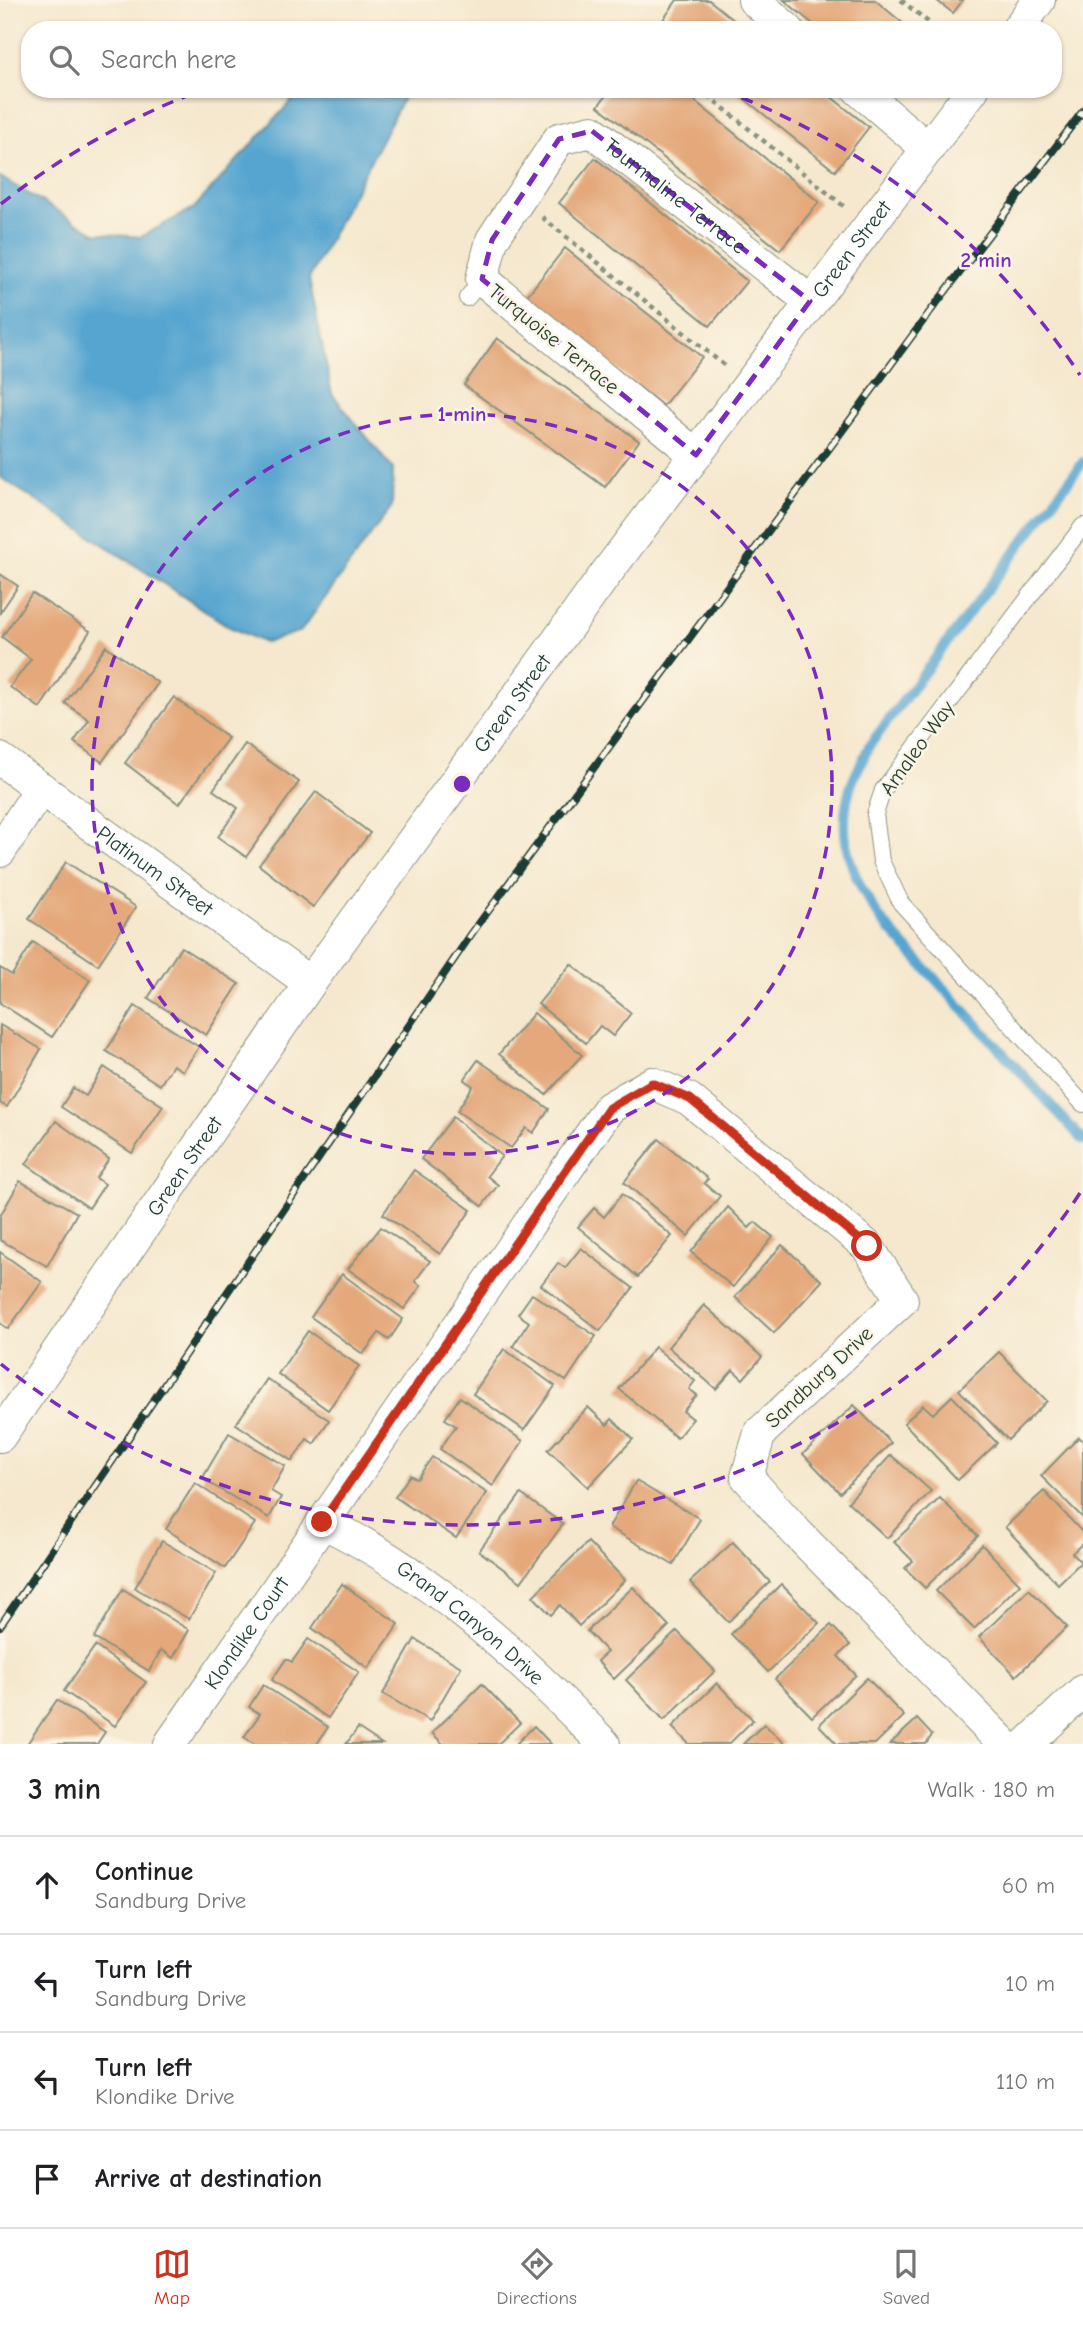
<!DOCTYPE html>
<meta charset="utf-8">
<style>
:root{--surface:#fff;--page:#f2f2f2;--text:#202124;--muted:#757577;--line:#e0e0e0;--accent:#c8321e}
body{margin:0;font-family:"Comic Neue",sans-serif;background:var(--page);color:var(--text)}
.stop{position:absolute;width:21px;height:21px;margin:-16px;border:5px solid #c8321e;border-radius:50%;background:#fff}
.stop.end{background:#c8321e;border-color:#fff;box-shadow:0 2px 7px #0008}
.list{margin:0;padding:0;list-style:none}
h2{display:flex;justify-content:space-between;align-items:center;height:91px;margin:0;padding:0 28px;font-size:30px}
h2 small{font-size:23px;font-weight:400;color:var(--muted)}
.list li{display:grid;grid-template-columns:46px 1fr auto;gap:21px;align-items:center;box-sizing:border-box;height:98px;padding:0 28px;border-top:2px solid var(--line)}
.list b{display:block;font-size:26px;white-space:nowrap}
.list p{margin:0;font-size:23px;white-space:nowrap;color:var(--muted)}
.list em{font-size:23px;font-style:normal;color:var(--muted)}
.icon{flex:none;width:38px;height:38px;fill:none;stroke:currentColor;stroke-width:2;stroke-linecap:round;stroke-linejoin:round}
.map{position:relative;flex:none;width:1083px;height:1744px;overflow:hidden}
.search{position:absolute;background:var(--surface);box-shadow:0 2px 5px #0004;left:21px;right:21px;top:21px;height:77px;display:flex;align-items:center;gap:18px;box-sizing:border-box;padding:0 24px;border-radius:28px;color:var(--muted);font-size:26px}
.sheet{height:483px;background:var(--surface)}
nav{display:flex;justify-content:space-around;align-items:center;box-sizing:border-box;height:98px;border-top:2px solid var(--line);background:var(--surface);font-size:19px;color:var(--muted)}
nav a{display:grid;justify-items:center;gap:4px}
nav .on{color:var(--accent)}
.map>svg:first-child{display:block}
.water{fill:#57a5d0;stroke:#3b7182;stroke-width:2}
.lines{fill:none;stroke-linecap:round;stroke-linejoin:round}
.stream{stroke:#57a5d0;stroke-width:10}
.building{fill:#e4a87a}
.lane-casing{stroke:#8a9281;stroke-width:18}
.street-casing{stroke:#8a9281;stroke-width:34}
.path{stroke:#8a9281;stroke-width:4.5;stroke-dasharray:5 5;stroke-linecap:butt}
.lane{stroke:#fff;stroke-width:16}
.street{stroke:#fff;stroke-width:32}
.rail-casing{stroke:#1f3d34;stroke-width:8}
.rail{stroke:#fcf5e5;stroke-width:5;stroke-dasharray:16;stroke-linecap:butt}
.route{stroke:#c8321e;stroke-width:9}
.marked{fill:none;stroke:#7b2cbf;stroke-width:5;stroke-dasharray:14 9;stroke-linejoin:round}
.ring{fill:none;stroke:#7b2cbf;stroke-width:3.5;stroke-dasharray:12 9}
.labels{text-anchor:middle;stroke-width:5;stroke-linejoin:round;paint-order:stroke}
.street-label{font-size:21px;fill:#1f3d34;stroke:#fcf5e5}
.centre{fill:#7b2cbf;stroke:#fcf5e5;stroke-width:3.5}
.ring-label{font-size:21px;text-anchor:middle;font-weight:bold;fill:#7b2cbf;stroke:#fcf5e5;stroke-width:5;stroke-linejoin:round;paint-order:stroke}
</style>
<div class="map">
<svg width="1083" height="1744" viewBox="0 0 1083 1744">
<rect width="100%" height="100%" fill="#fcf5e5"/>
<filter id="ink" filterUnits="userSpaceOnUse"><feTurbulence type="fractalNoise" baseFrequency=".0143" numOctaves="2"/><feDisplacementMap in="SourceGraphic" scale="14" xChannelSelector="R" yChannelSelector="G"/><feConvolveMatrix kernelMatrix="1 2 1 2 8 2 1 2 1" color-interpolation-filters="sRGB"/></filter>
<filter id="wash" filterUnits="userSpaceOnUse"><feTurbulence type="fractalNoise" baseFrequency=".00686" numOctaves="4" result="noise"/><feDisplacementMap in="SourceGraphic" scale="28" xChannelSelector="R" yChannelSelector="G"/><feGaussianBlur stdDeviation="1.57" result="paint"/><feColorMatrix in="noise" values="0 0 0 0 0 0 0 0 0 0 0 0 0 0 0 0 0 1.4 0 .05"/><feComposite in="paint" operator="in"/></filter>
<g filter="url(#wash)">
<rect width="100%" height="100%" fill="#f5e8ce"/>
<polygon class="water" points="302,89 408,89 309,279 332,394 393,469 392,506 301,631 265,643 230,627 0,477 0,177 95,233 141,237 194,208"/>
<g class="lines">
<path class="stream" d="M1083,462L869,746C863,761 853,777 849,792C836,842 854,881 882,921L1083,1140"/>
</g>
<g id="blocks">
<g class="building">
<polygon points="677,0 709,0 746,30 656,30"/>
<polygon points="784,0 875,0 911,30 820,30"/>
<polygon points="936,0 963,0 953,13"/>
<polygon points="611,89 680,89 819,202 780,250 598,106"/>
<polygon points="732,89 821,89 869,127 835,171"/>
<polygon points="595,158 747,281 710,326 559,203"/>
<polygon points="565,248 702,357 663,406 526,297"/>
<polygon points="497,338 639,441 605,487 464,385"/>
<polygon points="0,574 18,586 0,613"/>
<polygon points="32,593 90,631 40,708 10,687 31,659 2,637"/>
<polygon points="106,646 158,683 102,762 74,742 89,720 65,703"/>
<polygon points="174,697 228,738 179,804 125,763"/>
<polygon points="245,744 299,782 246,857 218,837 238,808 213,790"/>
<polygon points="316,792 370,833 313,907 259,865"/>
<polygon points="66,862 136,907 98,965 29,919"/>
<polygon points="33,942 90,980 52,1037 0,1003 0,968 12,975"/>
<polygon points="181,947 239,984 206,1035 148,998"/>
<polygon points="571,964 631,1013 613,1036 600,1026 586,1043 538,1004"/>
<polygon points="135,1006 199,1047 183,1071 173,1065 160,1085 106,1051"/>
<polygon points="534,1013 582,1055 546,1095 499,1054"/>
<polygon points="0,1025 41,1049 7,1107 0,1103"/>
<polygon points="478,1060 549,1109 533,1133 526,1128 511,1148 457,1111 473,1086 464,1080"/>
<polygon points="104,1067 163,1106 132,1153 61,1107 73,1088 86,1096"/>
<polygon points="453,1117 502,1156 487,1176 498,1185 482,1206 421,1159"/>
<polygon points="56,1121 109,1159 96,1178 105,1184 89,1208 26,1164"/>
<polygon points="659,1139 708,1179 704,1183 720,1196 688,1236 624,1182"/>
<polygon points="414,1170 471,1210 440,1254 383,1214"/>
<polygon points="20,1181 77,1213 47,1266 0,1240 0,1216"/>
<polygon points="622,1194 672,1236 638,1277 578,1227 594,1208 604,1217"/>
<polygon points="728,1207 749,1228 755,1222 773,1237 733,1287 691,1252"/>
<polygon points="381,1227 430,1261 415,1281 421,1286 404,1309 348,1269"/>
<polygon points="782,1245 822,1281 774,1333 735,1297"/>
<polygon points="581,1248 633,1288 600,1331 541,1285 558,1263 565,1268"/>
<polygon points="0,1252 42,1282 8,1329 0,1323"/>
<polygon points="342,1274 403,1319 389,1340 379,1333 363,1354 311,1317"/>
<polygon points="532,1294 596,1336 566,1381 513,1346 529,1322 518,1314"/>
<polygon points="704,1305 762,1357 743,1379 733,1370 716,1389 668,1347"/>
<polygon points="308,1331 359,1366 328,1410 278,1374"/>
<polygon points="655,1347 695,1381 689,1389 697,1395 683,1411 693,1419 677,1438 619,1389"/>
<polygon points="504,1349 555,1386 524,1430 473,1394"/>
<polygon points="999,1352 1047,1401 1008,1440 959,1390"/>
<polygon points="267,1379 329,1420 314,1444 307,1439 292,1461 236,1424"/>
<polygon points="952,1396 997,1443 958,1480 904,1423 923,1405 933,1414"/>
<polygon points="460,1397 523,1441 493,1486 440,1449 456,1426 445,1419"/>
<polygon points="854,1405 891,1443 840,1493 803,1454"/>
<polygon points="588,1407 607,1425 612,1419 633,1439 588,1487 548,1450"/>
<polygon points="229,1433 285,1466 271,1491 281,1497 269,1518 202,1479"/>
<polygon points="1079,1437 1083,1441 1083,1518 1041,1476"/>
<polygon points="891,1455 931,1491 887,1538 848,1502"/>
<polygon points="432,1457 487,1493 456,1538 395,1497 410,1475 417,1479"/>
<polygon points="636,1481 700,1519 673,1565 609,1527"/>
<polygon points="195,1483 255,1523 225,1568 166,1529"/>
<polygon points="1044,1491 1083,1533 1083,1543 1072,1553 1081,1562 1058,1584 1005,1527"/>
<polygon points="521,1494 563,1524 521,1582 479,1551"/>
<polygon points="940,1498 978,1536 925,1588 905,1568 913,1561 894,1542"/>
<polygon points="162,1541 216,1573 189,1619 135,1588"/>
<polygon points="588,1542 625,1580 579,1626 560,1605 551,1615 533,1596"/>
<polygon points="733,1542 770,1582 728,1622 690,1582"/>
<polygon points="982,1545 1020,1584 974,1629 936,1591"/>
<polygon points="342,1584 399,1624 368,1668 312,1628"/>
<polygon points="781,1584 819,1623 768,1672 731,1634"/>
<polygon points="633,1587 669,1626 614,1679 597,1661 607,1652 587,1631"/>
<polygon points="123,1589 189,1630 173,1658 161,1650 149,1671 94,1638"/>
<polygon points="1029,1589 1067,1627 1016,1676 979,1637"/>
<polygon points="831,1625 850,1645 838,1656 856,1675 812,1717 775,1679"/>
<polygon points="677,1631 715,1671 664,1720 626,1680"/>
<polygon points="308,1639 359,1672 328,1718 272,1680 286,1659 292,1662"/>
<polygon points="415,1639 461,1667 430,1721 383,1694"/>
<polygon points="95,1646 146,1682 115,1726 64,1691"/>
<polygon points="867,1678 904,1716 875,1744 837,1744 819,1725"/>
<polygon points="717,1683 753,1720 729,1744 689,1744 672,1727"/>
<polygon points="482,1684 520,1723 498,1744 443,1744 432,1733"/>
<polygon points="263,1685 328,1727 317,1744 255,1744 244,1737 260,1714 249,1707"/>
<polygon points="57,1700 105,1732 97,1744 27,1744"/>
<polygon points="917,1719 932,1735 926,1744 890,1744"/>
<polygon points="764,1724 785,1744 743,1744"/>
<polygon points="534,1726 551,1744 516,1744"/>
<polygon points="358,1728 382,1744 346,1744"/>
</g>
</g>
</g>
<g filter="url(#ink)">
<use href="#blocks" fill-opacity="0" stroke="#8a9281" stroke-width="2"/>
<g class="lines">
<defs>
<g id="lane">
<polyline points="467,298 482,279"/>
<polyline points="1083,526 883,790 875,814 881,861 901,903 1083,1104"/>
</g>
<g id="street">
<polyline points="754,0 788,30"/>
<polyline points="1017,30 1039,0"/>
<polyline points="858,89 928,149"/>
<path id="s1" d="M696,455L482,279L492,240L559,139L592,131L810,301"/>
<path id="s2" d="M0,759L310,983"/>
<polyline points="0,851 41,788"/>
<path id="s3" d="M0,1436L310,983L608,571L973,89"/>
<path id="s4" d="M322,1522C430,1573 522,1659 604,1744"/>
<path id="s5" d="M170,1744L609,1108L652,1083L689,1099L867,1246L902,1300L760,1433L747,1477L797,1533L1004,1744"/>
<polyline points="1027,1744 1083,1691"/>
</g>
</defs>
<use href="#lane" class="lane-casing"/>
<use href="#street" class="street-casing"/>
<g class="path">
<polyline points="901,0 938,30"/>
<polyline points="700,89 846,208"/>
<polyline points="542,217 725,366"/>
</g>
<use href="#lane" class="lane"/>
<use href="#street" class="street"/>
<defs>
<polyline id="rail" points="0,1626 472,933 926,317 1083,111"/>
</defs>
<use href="#rail" class="rail-casing"/>
<use href="#rail" class="rail"/>
</g>
</g>
<g class="lines" filter="url(#ink)">
<polyline class="route" points="322,1522 609,1108 652,1083 690,1099 867,1246"/>
</g>
<path class="marked" d="M592,131L810,301L696,455L482,279L492,240L559,139Z"/>
<g class="ring">
<circle cx="462" cy="784" r="370"/>
<path d="M1080 1193A741 741 0 0 1 1 1364M1 204A741 741 0 0 1 202 90M722 90A741 741 0 0 1 1080 375"/>
</g>
<g class="labels">
<g class="street-label">
<text dy="7" stroke="none"><textPath href="#s1" startOffset="578">Tourmaline Terrace</textPath></text>
<text dy="7" stroke="none"><textPath href="#s3" startOffset="1461">Green Street</textPath></text>
<text transform="translate(554 339) rotate(39)" y="7">Turquoise Terrace</text>
<text dy="7" stroke="none"><textPath href="#s3" startOffset="894">Green Street</textPath></text>
<text transform="translate(917 748) rotate(-54)" y="7">Amaleo Way</text>
<text dy="7" stroke="none"><textPath href="#s2" startOffset="191">Platinum Street</textPath></text>
<text dy="7" stroke="none"><textPath href="#s3" startOffset="327">Green Street</textPath></text>
<text transform="translate(819 1377) rotate(-43)" y="7">Sandburg Drive</text>
<text dy="7" stroke="none"><textPath href="#s4" startOffset="180">Grand Canyon Drive</textPath></text>
<text dy="7" stroke="none"><textPath href="#s5" startOffset="135">Klondike Court</textPath></text>
</g>
</g>
<circle cx="462" cy="784" r="10" class="centre"/>
<g class="ring-label">
<text x="986" y="267">2 min</text>
<text x="462" y="421">1 min</text>
</g>
</svg>
<div class="stop" style="left:867px;top:1246px"></div>
<div class="stop end" style="left:322px;top:1522px"></div>
<div class="search"><svg class="icon" aria-label="search" viewBox="0 0 24 24"><circle cx="10" cy="10" r="6"/><path d="M15 15l6 6"/></svg>Search here</div>
</div>
<section class="sheet">
<h2>3 min<small>Walk · 180 m</small></h2>
<ul class="list">
<li><svg class="icon" aria-label="ahead" viewBox="0 0 24 24"><path d="M12 20V5M6 11l6-6 6 6"/></svg><div><b>Continue</b><p>Sandburg Drive</p></div><em>60 m</em></li>
<li><svg class="icon" aria-label="left" viewBox="0 0 24 24"><path d="M17 20v-9H6M10 6l-5 5 5 5"/></svg><div><b>Turn left</b><p>Sandburg Drive</p></div><em>10 m</em></li>
<li><svg class="icon" aria-label="left" viewBox="0 0 24 24"><path d="M17 20v-9H6M10 6l-5 5 5 5"/></svg><div><b>Turn left</b><p>Klondike Drive</p></div><em>110 m</em></li>
<li><svg class="icon" aria-label="arrive" viewBox="0 0 24 24"><path d="M6 21V4h12l-3 4 3 4H6"/></svg><div><b>Arrive at destination</b></div></li>
</ul>
</section>
<nav>
<a class="on"><svg class="icon" aria-label="map" viewBox="0 0 24 24"><path d="M3 6l6-2 6 2 6-2v14l-6 2-6-2-6 2zM9 4v14M15 6v14"/></svg>Map</a>
<a><svg class="icon" aria-label="directions" viewBox="0 0 24 24"><path d="M12 3l9 9-9 9-9-9zM9 14v-3h6M13 9l2 2-2 2"/></svg>Directions</a>
<a><svg class="icon" aria-label="saved" viewBox="0 0 24 24"><path d="M7 4h10v16l-5-4-5 4z"/></svg>Saved</a>
</nav>
